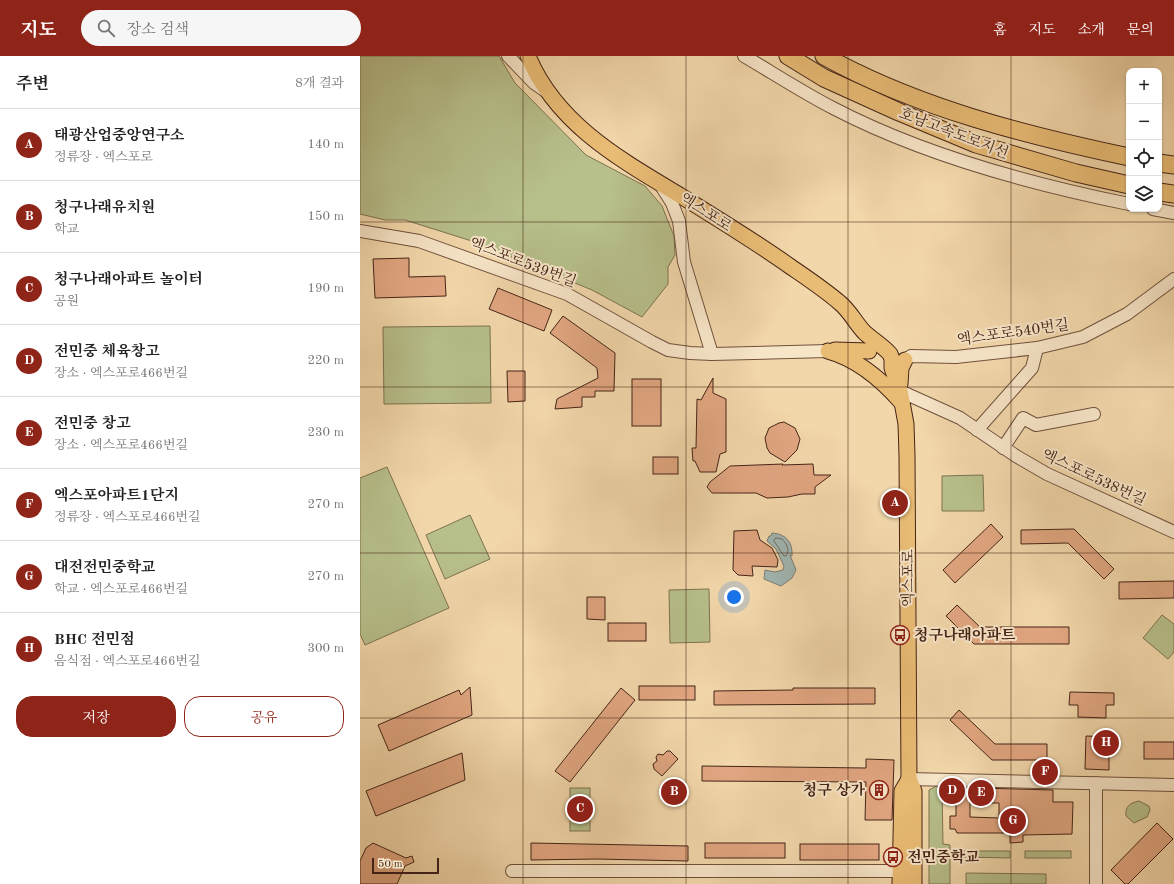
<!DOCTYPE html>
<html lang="ko">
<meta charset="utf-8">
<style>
:root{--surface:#fff;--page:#f6f6f6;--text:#222;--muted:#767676;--line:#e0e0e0;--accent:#8f2418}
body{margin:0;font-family:"Old Standard TT","Noto Serif KR",serif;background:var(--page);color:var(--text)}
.controls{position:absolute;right:12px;top:12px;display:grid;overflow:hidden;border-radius:8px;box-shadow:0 1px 3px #0004}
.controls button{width:36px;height:36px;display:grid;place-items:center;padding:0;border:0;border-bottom:1px solid var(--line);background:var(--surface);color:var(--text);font:20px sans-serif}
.scale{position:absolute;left:12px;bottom:10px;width:67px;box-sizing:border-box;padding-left:4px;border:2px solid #452417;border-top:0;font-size:11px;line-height:14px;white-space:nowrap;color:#452417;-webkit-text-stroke:3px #f7e5c8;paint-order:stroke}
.you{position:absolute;left:374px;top:541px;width:14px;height:14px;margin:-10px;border:3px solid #fff;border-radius:50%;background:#1a73e8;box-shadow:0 0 0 6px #1a73e833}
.badge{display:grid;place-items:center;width:26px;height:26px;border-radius:50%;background:var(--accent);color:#fff;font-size:13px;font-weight:700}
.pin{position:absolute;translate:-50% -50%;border:2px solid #fff;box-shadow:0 1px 4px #0006}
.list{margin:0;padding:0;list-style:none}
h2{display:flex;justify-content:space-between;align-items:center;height:52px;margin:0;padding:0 16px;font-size:17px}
h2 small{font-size:13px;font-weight:400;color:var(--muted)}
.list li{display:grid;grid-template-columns:26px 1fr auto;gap:12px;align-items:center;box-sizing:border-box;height:72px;padding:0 16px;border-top:1px solid var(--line)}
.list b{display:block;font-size:15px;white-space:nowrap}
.list p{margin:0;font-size:13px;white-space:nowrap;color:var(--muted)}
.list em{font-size:13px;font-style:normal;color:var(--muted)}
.actions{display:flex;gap:8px;padding:12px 16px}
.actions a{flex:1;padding:9px 0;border:1px solid var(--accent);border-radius:16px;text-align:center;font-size:14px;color:var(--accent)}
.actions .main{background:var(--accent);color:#fff}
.icon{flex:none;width:22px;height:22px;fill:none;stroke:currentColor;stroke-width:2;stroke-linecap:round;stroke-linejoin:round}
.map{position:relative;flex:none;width:814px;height:828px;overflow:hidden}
header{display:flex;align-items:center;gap:24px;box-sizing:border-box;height:56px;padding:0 20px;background:var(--accent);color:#fff}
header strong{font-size:19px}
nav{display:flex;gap:22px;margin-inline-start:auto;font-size:14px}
.search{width:280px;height:36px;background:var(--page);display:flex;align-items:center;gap:10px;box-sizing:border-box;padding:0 14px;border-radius:22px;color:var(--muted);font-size:15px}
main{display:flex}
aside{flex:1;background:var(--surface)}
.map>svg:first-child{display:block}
.green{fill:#b7bf8b;stroke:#7e7251}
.water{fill:#a0b7b4;stroke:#7c7c75}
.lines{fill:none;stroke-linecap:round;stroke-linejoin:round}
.shore{stroke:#726e66;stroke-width:1}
.building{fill:#e1a681;stroke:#452417;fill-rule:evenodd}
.minor-casing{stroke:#70513c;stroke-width:14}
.major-casing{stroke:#452417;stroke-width:17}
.highway-casing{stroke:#452417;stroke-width:19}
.minor{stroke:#f7e5c8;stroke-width:12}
.major{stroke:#e9bc75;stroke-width:15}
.highway{stroke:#e9bc75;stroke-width:17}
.grid{fill:none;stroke:#452417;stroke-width:1;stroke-opacity:0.55}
.labels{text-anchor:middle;stroke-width:4;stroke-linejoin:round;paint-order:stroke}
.street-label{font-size:15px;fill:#452417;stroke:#f7e5c8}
.poi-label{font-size:15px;font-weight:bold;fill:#452417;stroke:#f7e5c8;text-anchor:start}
</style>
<header>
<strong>지도</strong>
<div class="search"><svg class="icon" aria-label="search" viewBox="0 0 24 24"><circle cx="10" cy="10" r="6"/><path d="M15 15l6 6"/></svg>장소 검색</div>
<nav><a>홈</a><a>지도</a><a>소개</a><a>문의</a></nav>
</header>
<main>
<aside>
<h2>주변<small>8개 결과</small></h2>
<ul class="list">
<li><span class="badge">A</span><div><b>태광산업중앙연구소</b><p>정류장 · 엑스포로</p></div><em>140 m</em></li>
<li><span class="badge">B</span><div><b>청구나래유치원</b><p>학교</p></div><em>150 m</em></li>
<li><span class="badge">C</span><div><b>청구나래아파트 놀이터</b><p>공원</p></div><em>190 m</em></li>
<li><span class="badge">D</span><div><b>전민중 체육창고</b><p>장소 · 엑스포로466번길</p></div><em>220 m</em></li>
<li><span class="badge">E</span><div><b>전민중 창고</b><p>장소 · 엑스포로466번길</p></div><em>230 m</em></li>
<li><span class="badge">F</span><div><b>엑스포아파트1단지</b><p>정류장 · 엑스포로466번길</p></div><em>270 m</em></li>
<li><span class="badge">G</span><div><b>대전전민중학교</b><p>학교 · 엑스포로466번길</p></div><em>270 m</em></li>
<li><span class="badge">H</span><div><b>BHC 전민점</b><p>음식점 · 엑스포로466번길</p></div><em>300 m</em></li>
</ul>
<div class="actions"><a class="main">저장</a><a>공유</a></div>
</aside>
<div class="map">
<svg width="814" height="828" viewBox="0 0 814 828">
<rect width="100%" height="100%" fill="#f2d7aa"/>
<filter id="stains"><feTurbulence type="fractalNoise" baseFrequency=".005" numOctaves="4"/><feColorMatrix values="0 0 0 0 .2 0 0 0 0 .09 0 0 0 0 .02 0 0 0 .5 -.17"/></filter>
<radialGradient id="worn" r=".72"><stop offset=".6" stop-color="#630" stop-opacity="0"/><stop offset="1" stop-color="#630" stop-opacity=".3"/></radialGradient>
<g class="green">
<polygon points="0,0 139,0 155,27 226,99 285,130 302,150 314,180 315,199 308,211 308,228 282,261 232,234 115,186 45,164 25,164 0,158"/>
<polygon points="130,270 131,347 24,348 23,271"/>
<polygon points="27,411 89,552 5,589 0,578 0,422"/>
<polygon points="623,419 624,455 582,455 582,420"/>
<polygon points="110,459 130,503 85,523 66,479"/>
<polygon points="349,533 350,586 310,587 309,534"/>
<polygon points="802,559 814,568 814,596 808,603 783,582"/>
<polygon points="576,730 582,731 583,788 590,789 590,828 569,828 569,734"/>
<rect x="210" y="732" width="20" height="43"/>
<path d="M779,745L789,750L790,754L787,761L774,767L766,760C765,750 770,747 779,745Z"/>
<polygon points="604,795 650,795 650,802 604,801"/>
<rect x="665" y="795" width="46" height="7"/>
<polygon points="606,817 686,818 686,828 606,828"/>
</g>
<path class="water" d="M412,477C426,478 433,486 432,500L430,499L436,514L432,522L421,530L404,523L405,514L415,516L423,514L424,510L416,493L407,485L409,480H411Z"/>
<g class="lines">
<path class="shore" d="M416,482L422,483C427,488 430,494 426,500H424L414,485Z"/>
</g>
<g class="building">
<polygon points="49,202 49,221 85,220 86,240 15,242 13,203"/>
<polygon points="138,232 192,254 184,275 129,253"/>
<polygon points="203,260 255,297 254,335 235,335 235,341 222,341 222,351 195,353 197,343 238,322 237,312 190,277"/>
<polygon points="147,315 165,315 165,345 148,346"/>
<polygon points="353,322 353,337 366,343 366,396 360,398 356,416 340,416 335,405 333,405 332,392 336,392 337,343 341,344"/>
<rect x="272" y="323" width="29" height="47"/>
<polygon points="424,366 435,372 440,383 437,394 425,406 410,397 407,392 405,382 409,372 419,367"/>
<rect x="293" y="401" width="25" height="17"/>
<polygon points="423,408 422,409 453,408 454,419 471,419 455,431 455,438 442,438 428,441 407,442 396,437 352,437 347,431 350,426 370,410"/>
<polygon points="631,468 643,481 595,527 583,514"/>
<polygon points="714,473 754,513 744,523 708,487 661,488 661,474"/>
<polygon points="397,474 400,484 412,492 418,504 417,511 392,510 393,520 378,519 373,514 374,475"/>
<polygon points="814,525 814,542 759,543 759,526"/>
<polygon points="227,541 245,541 245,564 227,563"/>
<polygon points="597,549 620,571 709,571 709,588 614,588 586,560"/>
<rect x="248" y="567" width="38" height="18"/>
<rect x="279" y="630" width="56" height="14"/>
<polygon points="110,631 112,659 29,695 18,669 99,634 101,639"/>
<polygon points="261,632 275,644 210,726 195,715"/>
<polygon points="433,632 515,632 515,648 354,649 354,635 433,634"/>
<polygon points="710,636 754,637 754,649 746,649 746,662 718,661 718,649 709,649"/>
<polygon points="599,654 635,688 687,688 687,704 632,704 590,664"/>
<polygon points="726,680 749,681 749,714 725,713"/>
<rect x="784" y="686" width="30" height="17"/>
<polygon points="307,695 310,695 318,703 302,720 294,713 293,708 297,705 296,701 298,698 303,699"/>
<polygon points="102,697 105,724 16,760 6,735"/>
<polygon points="506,703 534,704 532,764 505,764 506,726 342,725 342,710 506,712"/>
<path d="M582,731L693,734V746H713L712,778L663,779V786L650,787V777H597L595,773H590V760H596V740H582ZM610,741H631V747H639V762L610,761Z"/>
<polygon points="797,767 813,783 768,828 765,828 751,814"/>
<polygon points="13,787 46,802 52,800 54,806 45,810 37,828 0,828 0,805 6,792"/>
<polygon points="171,787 328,790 328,805 237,803 171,804"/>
<rect x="345" y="787" width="80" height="15"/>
<rect x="440" y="788" width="79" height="16"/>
</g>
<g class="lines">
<defs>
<g id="minor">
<polyline points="148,0 174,27 187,36"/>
<path d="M384,0C413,17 442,36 473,52C563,99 670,128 769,148"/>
<polyline points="300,128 312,147 319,165 324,206 352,298"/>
<polyline points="793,153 814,157"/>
<polyline points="0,175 59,185 207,238 292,286 308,294 330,297 352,298 468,295"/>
<polyline points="545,304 551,300 596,301 677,292 723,281 767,258 814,223"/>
<polyline points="540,335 600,362 656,400 687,418 814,476"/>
<polyline points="617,374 672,312 677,292"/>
<polyline points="643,392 663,362 676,369 734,358"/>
<polyline points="549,723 814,729"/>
<polyline points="152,815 548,815"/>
<polyline points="736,828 736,727"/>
</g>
<g id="major">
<path d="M168,0C196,68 261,104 321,140C358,163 396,186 431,211C447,222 465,234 480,247C490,255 496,268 505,277C513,284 523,290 530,298L532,303V312L540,335L546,368L547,400L549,723L554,735V828"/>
<polyline points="475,294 509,295"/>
<path d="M468,295C497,303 522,324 542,347"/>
<polyline points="540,328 541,312 545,304"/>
<polyline points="540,828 542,735 549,723"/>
</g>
<g id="highway">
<polyline points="428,0 464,22 539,56 616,88 716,117 769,129"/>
<path d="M464,0C558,52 665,79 769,101"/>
<polyline points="799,107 814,109"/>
<polyline points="799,136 814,138"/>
</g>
</defs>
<use href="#minor" class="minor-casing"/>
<use href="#major" class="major-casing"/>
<use href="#highway" class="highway-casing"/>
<use href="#minor" class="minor"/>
<use href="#major" class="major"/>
<use href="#highway" class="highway"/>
</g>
<path class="grid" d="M163,0V828M326,0V828M488,0V828M651,0V828M0,166H814M0,331H814M0,497H814M0,662H814"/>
<defs>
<symbol id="bus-ring" viewBox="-11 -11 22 22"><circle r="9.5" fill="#f7e5c8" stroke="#8f2418" stroke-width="1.5"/><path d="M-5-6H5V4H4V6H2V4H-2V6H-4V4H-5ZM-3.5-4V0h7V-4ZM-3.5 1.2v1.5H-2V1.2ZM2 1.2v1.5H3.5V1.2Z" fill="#8f2418"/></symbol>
<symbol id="building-ring" viewBox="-11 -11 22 22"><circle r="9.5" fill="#f7e5c8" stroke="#8f2418" stroke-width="1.5"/><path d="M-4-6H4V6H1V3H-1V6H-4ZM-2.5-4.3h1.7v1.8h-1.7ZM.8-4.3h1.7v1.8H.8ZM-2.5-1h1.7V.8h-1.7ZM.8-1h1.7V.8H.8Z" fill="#8f2418"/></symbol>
</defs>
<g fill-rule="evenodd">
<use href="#bus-ring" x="529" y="568" width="22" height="22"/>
<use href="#building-ring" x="508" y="723" width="22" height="22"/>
<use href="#bus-ring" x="522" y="790" width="22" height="22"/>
</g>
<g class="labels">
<g class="street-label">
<text transform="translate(594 77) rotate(21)" y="5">호남고속도로지선</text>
<text transform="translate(346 156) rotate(33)" y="5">엑스포로</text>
<text transform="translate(163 206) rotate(21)" y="5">엑스포로539번길</text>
<text transform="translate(653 276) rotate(-8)" y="5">엑스포로540번길</text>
<text transform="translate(734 421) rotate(25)" y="5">엑스포로538번길</text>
<text transform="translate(548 522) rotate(-90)" y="5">엑스포로</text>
</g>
<g class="poi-label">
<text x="554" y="584">청구나래아파트</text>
<text x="505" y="739" text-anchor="end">청구 상가</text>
<text x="547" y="806">전민중학교</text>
</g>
</g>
<rect width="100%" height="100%" filter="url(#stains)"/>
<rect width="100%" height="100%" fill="url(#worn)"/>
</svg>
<div class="controls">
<button>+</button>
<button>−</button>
<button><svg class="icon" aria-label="locate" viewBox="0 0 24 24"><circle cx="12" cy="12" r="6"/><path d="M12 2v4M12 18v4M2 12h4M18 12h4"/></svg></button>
<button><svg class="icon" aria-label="layers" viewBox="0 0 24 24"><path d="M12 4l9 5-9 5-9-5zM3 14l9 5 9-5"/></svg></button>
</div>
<div class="scale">50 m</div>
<div class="you"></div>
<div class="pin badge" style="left:535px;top:447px">A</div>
<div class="pin badge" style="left:314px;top:736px">B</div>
<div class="pin badge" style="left:220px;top:753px">C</div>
<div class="pin badge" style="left:592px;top:735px">D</div>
<div class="pin badge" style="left:621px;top:737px">E</div>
<div class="pin badge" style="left:685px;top:716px">F</div>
<div class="pin badge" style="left:653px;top:765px">G</div>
<div class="pin badge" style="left:746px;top:687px">H</div>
</div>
</main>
